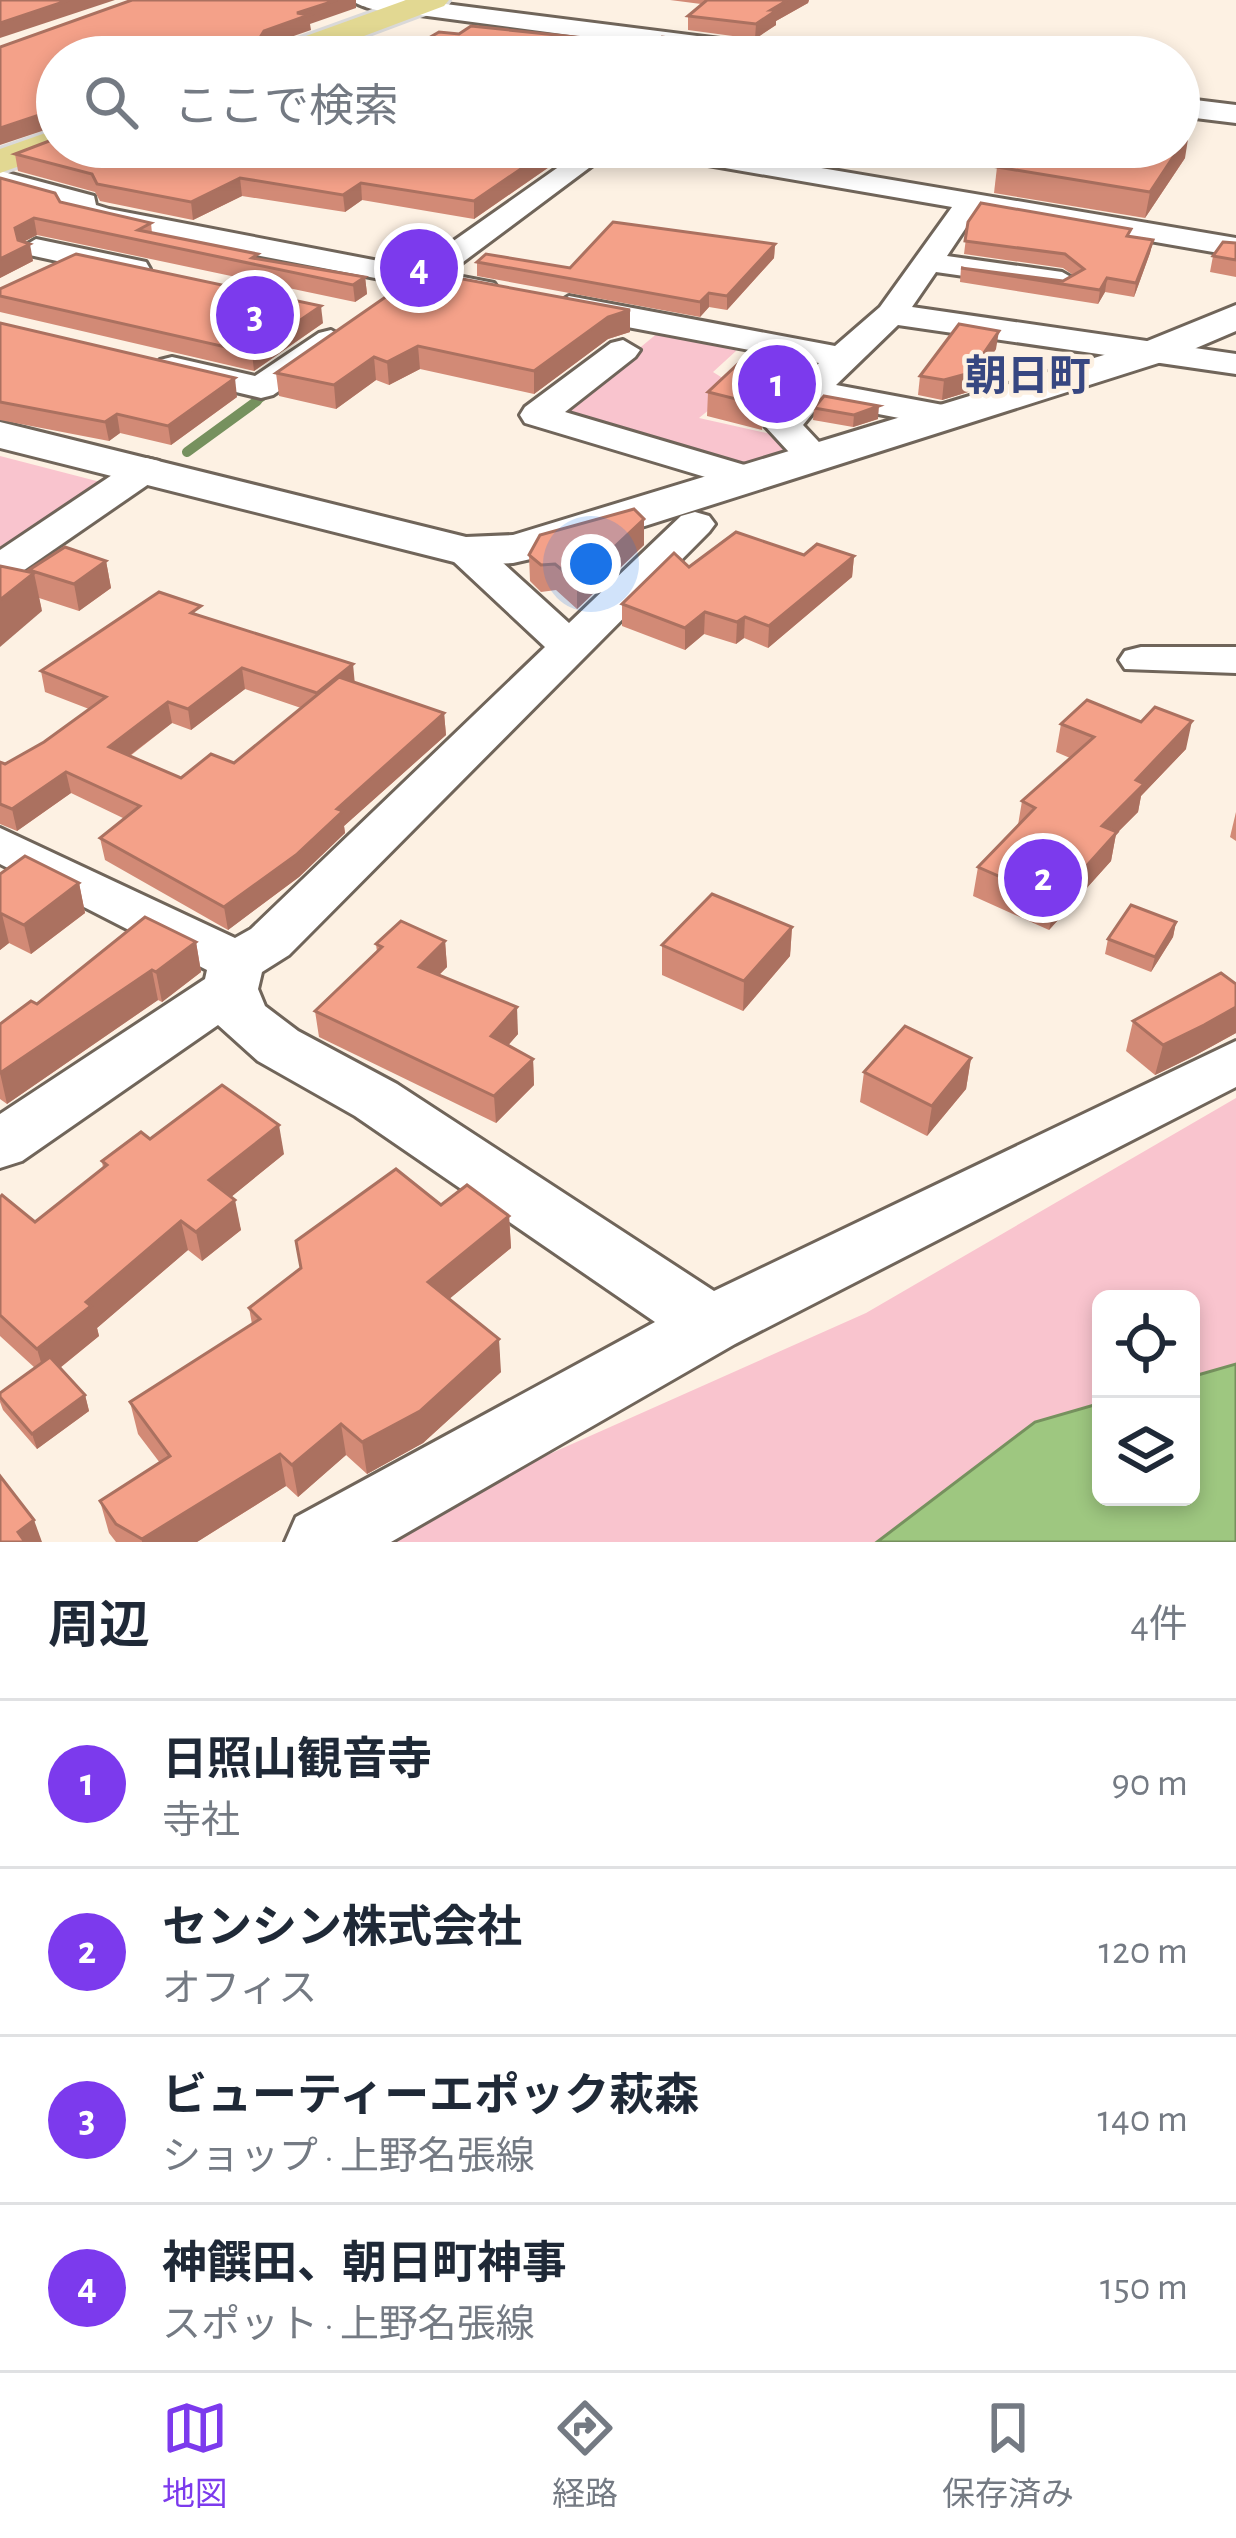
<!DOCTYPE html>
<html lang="ja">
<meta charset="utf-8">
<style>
:root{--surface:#fff;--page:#f2f2f3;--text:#1f2937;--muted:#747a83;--line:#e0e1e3;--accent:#7c3aed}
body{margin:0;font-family:"Alegreya Sans","Noto Sans JP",sans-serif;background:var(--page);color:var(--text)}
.controls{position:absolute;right:36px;bottom:36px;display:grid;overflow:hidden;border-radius:18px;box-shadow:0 6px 18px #0003}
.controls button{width:108px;height:108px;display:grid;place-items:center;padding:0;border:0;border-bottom:3px solid var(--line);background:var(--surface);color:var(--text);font:60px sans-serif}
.you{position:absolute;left:591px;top:564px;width:42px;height:42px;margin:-30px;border:9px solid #fff;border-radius:50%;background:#1a73e8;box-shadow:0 0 0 18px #1a73e833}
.badge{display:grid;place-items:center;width:78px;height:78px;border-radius:50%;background:var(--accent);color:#fff;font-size:39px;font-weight:700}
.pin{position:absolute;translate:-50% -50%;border:6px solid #fff;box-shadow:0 3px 12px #0006}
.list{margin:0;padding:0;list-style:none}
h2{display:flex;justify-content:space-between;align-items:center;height:156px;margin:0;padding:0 48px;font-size:51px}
h2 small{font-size:39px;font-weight:400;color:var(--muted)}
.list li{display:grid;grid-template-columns:78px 1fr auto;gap:36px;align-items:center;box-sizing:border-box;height:168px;padding:0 48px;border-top:3px solid var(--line)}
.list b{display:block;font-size:45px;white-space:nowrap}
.list p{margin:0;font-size:39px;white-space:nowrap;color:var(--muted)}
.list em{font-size:39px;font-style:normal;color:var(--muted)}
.icon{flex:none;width:66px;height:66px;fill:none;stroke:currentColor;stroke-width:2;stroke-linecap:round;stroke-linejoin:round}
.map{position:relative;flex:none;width:1236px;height:1542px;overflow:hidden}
.search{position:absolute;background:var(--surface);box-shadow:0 6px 18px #0003;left:36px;right:36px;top:36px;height:132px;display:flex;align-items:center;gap:30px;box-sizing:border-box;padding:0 42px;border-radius:66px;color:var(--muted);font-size:45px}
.sheet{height:828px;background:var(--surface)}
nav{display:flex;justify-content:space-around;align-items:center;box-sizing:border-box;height:168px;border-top:3px solid var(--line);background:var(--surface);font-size:33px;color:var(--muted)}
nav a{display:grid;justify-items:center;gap:6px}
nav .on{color:var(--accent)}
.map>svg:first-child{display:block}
.green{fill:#f9c4ce}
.water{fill:#9ec780;stroke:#76915e;stroke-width:3}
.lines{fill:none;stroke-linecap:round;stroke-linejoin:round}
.stream-far1{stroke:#76915e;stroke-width:8}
.stream{stroke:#76915e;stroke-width:10}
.minor-casing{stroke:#70655a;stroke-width:6}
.tertiary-casing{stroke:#70655a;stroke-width:6}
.primary-casing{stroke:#dad9d9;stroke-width:6}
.minor{fill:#fff;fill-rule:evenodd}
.tertiary{fill:#fff;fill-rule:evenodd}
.primary{fill:#e2d892;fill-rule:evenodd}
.wall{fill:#d28a76;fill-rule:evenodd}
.shaded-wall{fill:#ab7160}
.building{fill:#f4a189;stroke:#ab7160;stroke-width:3}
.labels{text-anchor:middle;stroke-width:9;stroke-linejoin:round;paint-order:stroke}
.far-quarter-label{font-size:42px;font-weight:bold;fill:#374781;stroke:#fdf1e3}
</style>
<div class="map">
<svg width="1236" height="1542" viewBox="0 0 1236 1542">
<rect width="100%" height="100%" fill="#fdf1e3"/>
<g class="green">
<polygon points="665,327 729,341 736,351 713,372 737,387 699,418 771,434 798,458 745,472 561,413"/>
<polygon points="0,456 112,485 0,558"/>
<polygon points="1236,1098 1236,1364 1191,1377 1191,1299 1101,1299 1101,1403 1035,1422 877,1542 372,1542 435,1505 866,1313"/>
</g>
<polygon class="water" points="1236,1364 1236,1542 877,1542 1035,1422 1101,1403 1101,1497 1191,1497 1191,1377"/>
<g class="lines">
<polyline class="stream-far1" points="253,404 272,390"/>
<polyline class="stream" points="187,452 257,401"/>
<defs>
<g id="minor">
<path d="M351,0H404L425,8C409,19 367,11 351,0Z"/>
<polygon points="587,147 617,147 447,274 494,283 499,290 483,299 426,288 408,296 397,294 392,287 396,282 105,226 64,214 62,205 0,188 0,171 94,196 96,205 109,209 415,268"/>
<polygon points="637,147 697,147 1236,238 1236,256 977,211 947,256 1062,272 1078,281 1062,290 936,272 912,307 1236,354 1236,374 898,325 836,385 959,408 964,416 959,424 946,427 821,403 803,425 832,456 826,464 800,464 765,426 819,363 569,316 553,306 569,296 835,346 880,307 952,207 650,155"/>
<polygon points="36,239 146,262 150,269 135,278 25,254 21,248"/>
<polygon points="331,330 348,340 343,347 273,395 261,398 160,374 155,367 160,360 172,357 255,376 319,333"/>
<polygon points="623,340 640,350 635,357 565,412 758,469 764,477 758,485 732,485 525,423 520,415 525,407 611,343"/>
<polygon points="146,458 159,461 165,469 159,477 14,577 0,580 0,550 133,461"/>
<polygon points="695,512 709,516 715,524 709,532 289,955 262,972 258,989 265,1006 298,1031 397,1084 714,1291 1236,1041 1236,1087 735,1344 391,1542 285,1542 296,1517 655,1322 355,1116 258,1061 218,1025 22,1161 0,1168 0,1114 205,979 207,970 0,864 0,828 235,938 251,929 545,647 452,560 446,551 452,542 480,542 569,623 681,516"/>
<polygon points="1141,647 1236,647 1236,673 1125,669 1119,660 1125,651"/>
</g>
<g id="tertiary">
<polygon points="414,0 799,49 813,57 734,57 405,13 401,8"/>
<polygon points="1179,98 1236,105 1236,123 1179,116"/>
<polygon points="1236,305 1236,331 1168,360 566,551 513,563 466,565 0,448 0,422 466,537 513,535 1140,344"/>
</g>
<g id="primary">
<polygon points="406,0 449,0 444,6 308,57 262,57 267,50"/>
<polygon points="57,129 57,147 70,148 0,173 0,149"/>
</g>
</defs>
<use href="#minor" class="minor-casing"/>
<use href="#tertiary" class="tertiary-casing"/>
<use href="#primary" class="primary-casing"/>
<use href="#minor" class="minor"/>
<use href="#tertiary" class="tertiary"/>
<use href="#primary" class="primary"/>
</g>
<g class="wall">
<polygon points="670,0 809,0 808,3 776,21 776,25 755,39 688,30 688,16 701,4"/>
<polygon points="578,147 474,219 362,200 345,212 242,196 193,220 100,201 95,192 18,171 15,154"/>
<polygon points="1185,158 1145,218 994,193 997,167"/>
<polygon points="0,178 60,202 151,223 152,233 258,259 365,277 367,294 355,302 37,235 23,242 33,261 0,278"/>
<polygon points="968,222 1130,236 1153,240 1150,253 1134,297 1105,292 1098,304 960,282 961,268 1063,281 1073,275 1063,268 964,254"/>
<polygon points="1236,243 1236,277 1210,272 1213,256"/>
<polygon points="775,244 774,258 727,310 709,307 700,317 477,276 477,262 570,268"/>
<polygon points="410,280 630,332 608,339 534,394 420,369 389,385 376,380 336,409 279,396 276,373"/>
<polygon points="0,289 323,323 254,371 0,312"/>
<polygon points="0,323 237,397 171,445 120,433 109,441 0,420"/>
<polygon points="996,349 968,392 942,400 918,395 920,376"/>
<polygon points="803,354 801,377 763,422 762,430 707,416 708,392"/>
<polygon points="814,408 878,419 853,427 813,420"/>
<polygon points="644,545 577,609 556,590 541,592 530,581 529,555"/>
<polygon points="804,555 854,556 852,577 768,648 744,638 736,644 704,634 685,650 622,626 622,604 689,567"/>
<polygon points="106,561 111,588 79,611 39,598 42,611 29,572"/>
<path d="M202,616L355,683L444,713L446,735L344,826L345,833L299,877L228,930L105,860L100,838L125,819L71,793L17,831L0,824V762L5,764L44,742L89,709L45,692L41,671ZM245,689L301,708L234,763L181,778L130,756L172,723L191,730Z"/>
<polygon points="1061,724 1186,749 1141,796 1138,812 1116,834 1111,861 1049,930 973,896 978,867 1018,825 1022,801 1070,758 1056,752"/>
<polygon points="1236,812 1236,841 1230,837"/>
<polygon points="0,874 79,883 85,913 31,954 9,943 0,950"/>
<polygon points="1176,922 1173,937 1151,972 1105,954 1108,939"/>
<polygon points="792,927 790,956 743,1011 662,975 662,945"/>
<polygon points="445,941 447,967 439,975 518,1034 508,1045 533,1059 534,1085 496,1123 319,1037 315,1011 377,952 376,944"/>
<polygon points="196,942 201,972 162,1002 158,1000 7,1104 0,1099 0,1024 37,1004"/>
<polygon points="1236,984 1236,1033 1196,1055 1155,1075 1126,1051 1133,1021"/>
<polygon points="971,1058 966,1089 927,1136 860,1102 864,1072"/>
<polygon points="150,1139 284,1154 231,1197 241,1230 202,1261 188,1250 97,1328 99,1336 60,1368 85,1395 89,1411 37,1449 3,1410 0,1402 0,1393 35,1368 0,1336 0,1197 35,1222 103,1168 102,1161"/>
<polygon points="441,1205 509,1216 511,1248 449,1299 501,1372 423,1443 367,1474 346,1455 298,1497 286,1486 197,1542 116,1542 109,1533 100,1501 160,1463 138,1434 130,1402 252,1324 249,1308"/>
</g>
<g class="shaded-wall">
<polygon points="69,0 115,0 0,38 0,23"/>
<polygon points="337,0 356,0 356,8 310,24 311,30 265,46 259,57 218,57 297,13"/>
<polygon points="788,0 809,0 808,3 776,21 776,25 755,39 756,24 771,10"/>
<polygon points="724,45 724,57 706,57"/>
<polygon points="57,109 57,126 0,145 0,128"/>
<polygon points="1189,133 1185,158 1145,218 1150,192"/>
<polygon points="553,147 578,147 474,219 474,201"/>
<polygon points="240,178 242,196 193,220 191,202"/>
<polygon points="361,183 362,200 345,212 343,195"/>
<polygon points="34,218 37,235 19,244 15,228"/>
<polygon points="1153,240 1150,253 1134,297 1136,283"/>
<polygon points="30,244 33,261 0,278 0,259"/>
<polygon points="775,244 774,258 727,310 727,296"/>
<polygon points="365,277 367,294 355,302 353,285"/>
<polygon points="1107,278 1105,292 1098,304 1100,290"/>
<polygon points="709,293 709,307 700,317 700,302"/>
<polygon points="321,306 323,323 254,371 252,353"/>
<polygon points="630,310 630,332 608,339 534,394 534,371 608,317"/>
<polygon points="999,331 996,349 968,392 942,400 944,380"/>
<polygon points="418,346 420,369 389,385 387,362"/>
<polygon points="803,354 801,377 763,422 763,399"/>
<polygon points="374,357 376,380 336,409 334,385"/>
<polygon points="235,378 237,397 171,445 168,426"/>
<polygon points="879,406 878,419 853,427 854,415"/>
<polygon points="117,414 120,433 109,441 105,422"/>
<polygon points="644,519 644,545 577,609 577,582"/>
<polygon points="854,556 852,577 768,648 769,626"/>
<polygon points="106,561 111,588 79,611 74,584"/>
<polygon points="34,573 42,611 0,647 0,600"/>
<polygon points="705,612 704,634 685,650 685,628"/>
<polygon points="745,617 744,638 736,644 737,622"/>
<polygon points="353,664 355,685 317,693"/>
<polygon points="242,668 245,689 191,730 188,709"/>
<polygon points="168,702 172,723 113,768 109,747"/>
<polygon points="444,713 446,735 344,826 345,833 299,877 228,930 224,907"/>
<polygon points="1192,721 1186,749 1141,796 1138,812 1116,834 1111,861 1049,930 1055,901 1102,826 1136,780"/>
<polygon points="66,772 71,793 17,831 12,809"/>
<polygon points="79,883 85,913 31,954 24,925"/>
<polygon points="2,914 9,943 0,950 0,915"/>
<polygon points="1176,922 1173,937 1151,972 1155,957"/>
<polygon points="792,927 790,956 743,1011 744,981"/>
<polygon points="445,941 447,967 421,993 419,967"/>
<polygon points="196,942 201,972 162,1002 156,972"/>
<polygon points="152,970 158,1000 7,1104 0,1073"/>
<polygon points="517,1007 518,1034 493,1063 491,1036"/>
<polygon points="1236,1007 1236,1033 1196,1055 1155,1075 1163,1045"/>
<polygon points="971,1058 966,1089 927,1136 932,1106"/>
<polygon points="533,1059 534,1085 496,1123 494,1096"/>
<polygon points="279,1125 284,1154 215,1210 209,1180"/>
<polygon points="235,1200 241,1230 202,1261 196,1232"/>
<polygon points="509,1216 511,1248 431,1314 428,1282"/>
<polygon points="181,1221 188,1250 97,1328 99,1336 46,1379 37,1349 86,1302"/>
<polygon points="499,1339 501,1372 423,1443 367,1474 362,1442"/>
<polygon points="85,1395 89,1411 37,1449 32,1434"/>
<polygon points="341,1424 346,1455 298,1497 292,1465"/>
<polygon points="280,1454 286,1486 197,1542 142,1542 142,1539"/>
<polygon points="34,1520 42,1542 22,1542 18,1532"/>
</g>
<g class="building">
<polygon points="0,0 69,0 0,23"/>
<polygon points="132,0 337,0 297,13 309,15 264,31 256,44 218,57 57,57 57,112 57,109 0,128 0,47"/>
<polygon points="707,0 788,0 771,10 777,10 756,24 688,16"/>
<polygon points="471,26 652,45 662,37 724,45 706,57 396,57 439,32 459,34"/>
<polygon points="1179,132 1189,133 1150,192 997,167 1014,147 1179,147"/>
<polygon points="57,138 57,147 553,147 474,201 361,183 343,195 240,178 191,202 97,184 92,174 15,154"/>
<polygon points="0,178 55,193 60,202 151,223 138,230 258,254 252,258 365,277 353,285 34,218 15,228 18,240 30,244 0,259"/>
<polygon points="981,203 1131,229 1127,236 1153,240 1136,283 1107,278 1100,290 961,268 1063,281 1084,269 1065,254 965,241 968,222"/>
<polygon points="613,222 775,244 727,296 709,293 700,302 477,262 486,254 570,268"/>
<polygon points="1223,242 1236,243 1236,260 1213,256"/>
<polygon points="76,254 321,306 252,353 0,296 0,289"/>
<polygon points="430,273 630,310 608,317 534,371 418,346 387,362 374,357 334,385 276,373 410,280 420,281"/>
<polygon points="0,323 235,378 168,426 117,414 105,422 0,402"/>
<polygon points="959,324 999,331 970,373 944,380 920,376"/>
<polygon points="758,345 803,354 763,399 764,406 708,392"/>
<polygon points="824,396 879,406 854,415 814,408"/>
<polygon points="634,509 644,519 577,582 555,564 541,565 529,555 540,535"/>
<polygon points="736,532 804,555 817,544 854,556 769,626 745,617 737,622 705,612 685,628 622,604 674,553 689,567"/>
<polygon points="65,547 106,561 74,584 29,570"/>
<polygon points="0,566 34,573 0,600"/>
<polygon points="159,592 201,606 191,613 353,664 317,693 242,668 188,709 168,702 109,747 181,778 211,754 234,763 339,677 444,713 337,809 343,811 296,855 224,907 100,838 140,806 66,772 12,809 0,804 0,762 5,764 44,742 106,697 41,671"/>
<polygon points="1087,700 1141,722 1155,707 1192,721 1136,780 1144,784 1102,826 1117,832 1055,901 978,867 1035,808 1022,801 1094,737 1061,724"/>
<polygon points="25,856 79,883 24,925 2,914 0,915 0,874"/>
<polygon points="712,894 792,927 744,981 662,945"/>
<polygon points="1131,905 1176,922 1155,957 1108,939"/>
<polygon points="145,917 196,942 156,972 152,970 0,1073 0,1024 31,1001 37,1004"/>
<polygon points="401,921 445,941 419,967 517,1007 491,1036 533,1059 494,1096 315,1011 382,947 376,944"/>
<polygon points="1221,973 1236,984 1236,1007 1204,1025 1163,1045 1133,1021"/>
<polygon points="905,1026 971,1058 932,1106 864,1072"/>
<polygon points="222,1085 279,1125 209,1180 235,1200 196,1232 181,1221 86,1302 91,1306 37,1349 0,1315 0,1197 2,1195 35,1222 107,1165 102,1161 141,1132 150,1139"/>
<polygon points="396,1169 441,1205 467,1185 509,1216 428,1282 499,1339 420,1411 362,1442 341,1424 292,1465 280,1454 142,1539 116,1524 100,1501 170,1456 130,1402 260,1319 249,1308 301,1268 296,1241"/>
<polygon points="50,1357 85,1395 32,1434 0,1397 0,1393"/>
<polygon points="0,1476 34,1520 18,1532 25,1542 0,1542"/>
</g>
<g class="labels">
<g class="far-quarter-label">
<text x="1028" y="390">朝日町</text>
</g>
</g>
</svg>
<div class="controls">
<button><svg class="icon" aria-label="locate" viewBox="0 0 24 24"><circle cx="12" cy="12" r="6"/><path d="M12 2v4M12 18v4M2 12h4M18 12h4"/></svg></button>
<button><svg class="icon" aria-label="layers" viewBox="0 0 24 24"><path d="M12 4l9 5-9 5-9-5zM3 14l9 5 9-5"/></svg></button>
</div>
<div class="you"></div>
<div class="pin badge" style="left:777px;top:384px">1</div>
<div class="pin badge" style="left:1043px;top:878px">2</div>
<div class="pin badge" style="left:255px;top:315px">3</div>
<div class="pin badge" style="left:419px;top:268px">4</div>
<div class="search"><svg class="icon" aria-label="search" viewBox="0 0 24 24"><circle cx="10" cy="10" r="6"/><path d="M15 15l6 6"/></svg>ここで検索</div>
</div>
<section class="sheet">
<h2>周辺<small>4件</small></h2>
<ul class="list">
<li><span class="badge">1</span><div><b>日照山観音寺</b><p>寺社</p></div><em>90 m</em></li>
<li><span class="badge">2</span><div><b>センシン株式会社</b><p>オフィス</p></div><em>120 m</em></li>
<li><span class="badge">3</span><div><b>ビューティーエポック萩森</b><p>ショップ · 上野名張線</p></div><em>140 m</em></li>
<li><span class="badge">4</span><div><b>神饌田、朝日町神事</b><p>スポット · 上野名張線</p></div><em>150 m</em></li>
</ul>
</section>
<nav>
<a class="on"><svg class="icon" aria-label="map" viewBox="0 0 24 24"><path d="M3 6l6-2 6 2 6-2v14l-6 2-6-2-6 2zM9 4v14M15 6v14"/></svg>地図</a>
<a><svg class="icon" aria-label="directions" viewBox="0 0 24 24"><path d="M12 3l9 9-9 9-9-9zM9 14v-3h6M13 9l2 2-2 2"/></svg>経路</a>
<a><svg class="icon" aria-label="saved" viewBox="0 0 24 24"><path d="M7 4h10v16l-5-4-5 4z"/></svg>保存済み</a>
</nav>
